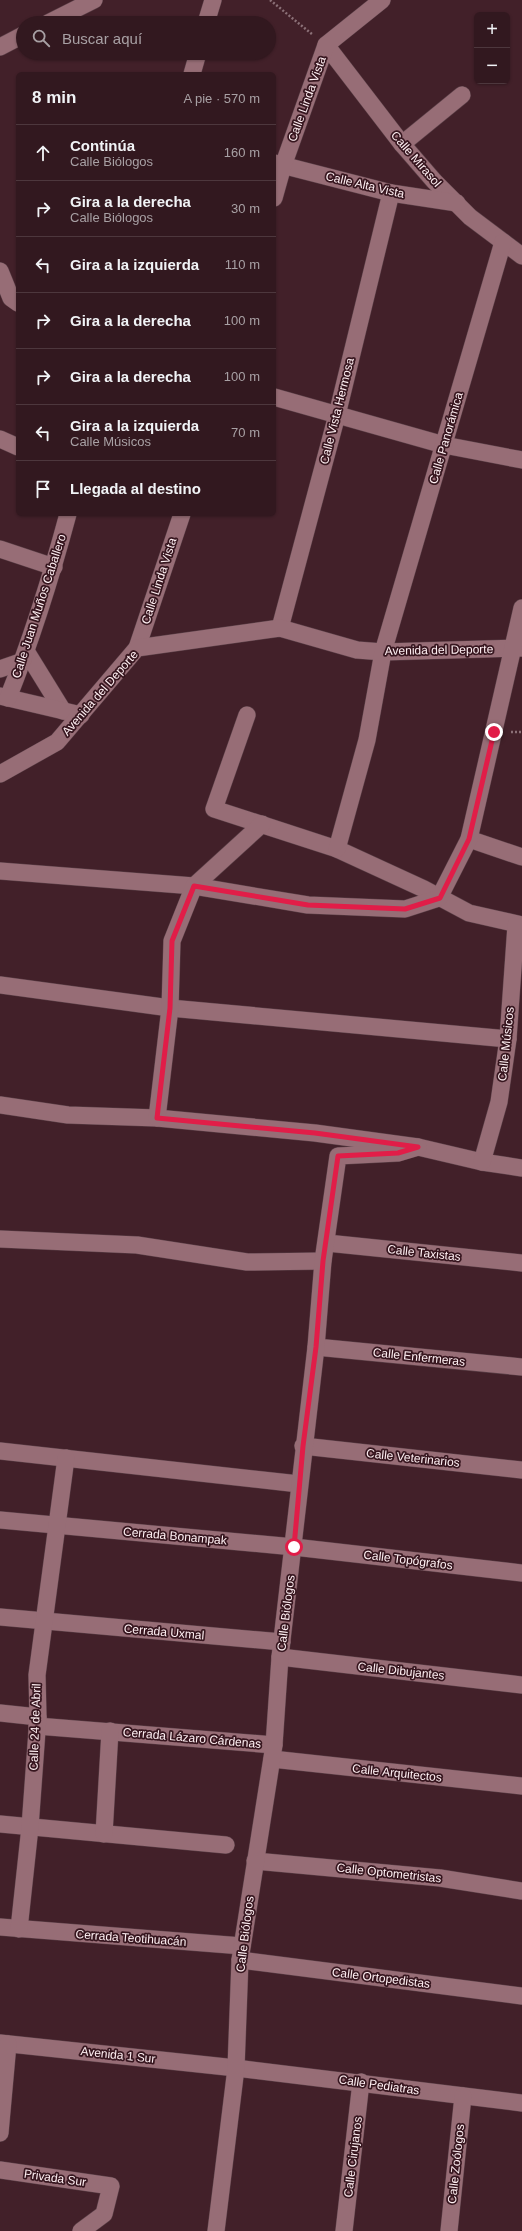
<!DOCTYPE html>
<html lang="es">
<meta charset="utf-8">
<style>
:root{--surface:#32181f;--page:#3a2128;--text:#f1f3f6;--muted:#a8a0a4;--line:#4d373d}
body{margin:0;font-family:Helvetica,sans-serif;background:var(--page);color:var(--text)}
.controls{position:absolute;right:12px;top:12px;display:grid;overflow:hidden;border-radius:6px;box-shadow:0 1px 3px #0004}
.controls button{width:36px;height:36px;display:grid;place-items:center;padding:0;border:0;border-bottom:1px solid var(--line);background:var(--surface);color:var(--text);font:20px sans-serif}
.stop{position:absolute;width:12px;height:12px;margin:-9px;border:3px solid #e11d48;border-radius:50%;background:#fff}
.stop.end{background:#e11d48;border-color:#fff;box-shadow:0 1px 4px #0008}
.list{margin:0;padding:0;list-style:none}
h2{display:flex;justify-content:space-between;align-items:center;height:52px;margin:0;padding:0 16px;font-size:17px}
h2 small{font-size:13px;font-weight:400;color:var(--muted)}
.list li{display:grid;grid-template-columns:26px 1fr auto;gap:12px;align-items:center;box-sizing:border-box;height:56px;padding:0 16px;border-top:1px solid var(--line)}
.list b{display:block;font-size:15px;white-space:nowrap}
.list p{margin:0;font-size:13px;white-space:nowrap;color:var(--muted)}
.list em{font-size:13px;font-style:normal;color:var(--muted)}
.icon{flex:none;width:22px;height:22px;fill:none;stroke:currentColor;stroke-width:2;stroke-linecap:round;stroke-linejoin:round}
.map{position:relative;flex:none;width:522px;height:2231px;overflow:hidden}
.search{position:absolute;background:var(--surface);box-shadow:0 1px 3px #0004;left:16px;top:16px;width:260px;height:44px;display:flex;align-items:center;gap:10px;box-sizing:border-box;padding:0 14px;border-radius:22px;color:var(--muted);font-size:15px}
.panel{position:absolute;background:var(--surface);box-shadow:0 1px 3px #0004;left:16px;top:72px;width:260px;height:444px;border-radius:6px}
.map>svg:first-child{display:block}
.lines{fill:none;stroke-linecap:round;stroke-linejoin:round}
.minor-casing{stroke:#5b4048;stroke-width:18}
.path{stroke:#8b7077;stroke-width:2.5;stroke-dasharray:2 2;stroke-linecap:butt}
.minor{stroke:#976d76;stroke-width:17}
.route{stroke:#e11d48;stroke-width:5}
.labels{text-anchor:middle;stroke-width:3.5;stroke-linejoin:round;paint-order:stroke}
.street-label{font-size:12px;fill:#fff0f3;stroke:#37161f}
</style>
<div class="map">
<svg width="522" height="2231" viewBox="0 0 522 2231">
<rect width="100%" height="100%" fill="#422029"/>
<g class="lines">
<defs>
<g id="minor">
<polyline points="48,23 94,0"/>
<polyline points="206,23 213,0"/>
<polyline points="326,45 402,144 434,181 470,217 522,256"/>
<polyline points="0,47 23,35"/>
<polyline points="192,74 198,53"/>
<polyline points="402,144 462,95"/>
<polyline points="274,163 391,193 457,203"/>
<polyline points="274,198 283,166 326,45 382,0"/>
<polyline points="0,271 11,298 18,303"/>
<polyline points="274,397 444,445 522,460"/>
<polyline points="0,439 18,447"/>
<polyline points="0,549 54,567"/>
<polyline points="280,628 337,415 391,193"/>
<polyline points="137,648 182,514"/>
<polyline points="26,651 63,711"/>
<polyline points="0,669 23,661"/>
<polyline points="0,696 81,715"/>
<path d="M8,698C32,638 51,577 68,514"/>
<polyline points="247,715 214,809 337,849 424,889 469,913 522,925"/>
<polyline points="0,774 57,742 137,648 280,628 357,650 383,652 522,648"/>
<polyline points="469,839 522,857"/>
<polyline points="337,849 367,740 383,652 503,242"/>
<polyline points="0,871 194,886 308,905 405,909 439,898 469,839 522,608"/>
<polyline points="0,985 170,1008 508,1039"/>
<polyline points="0,1105 68,1115 157,1118 315,1133 418,1147 482,1162 522,1168"/>
<polyline points="157,1118 170,1008 172,941 194,886 262,824"/>
<polyline points="482,1162 499,1102 508,1039 516,925"/>
<polyline points="0,1239 137,1245 247,1262 323,1261"/>
<polyline points="327,1243 522,1263"/>
<polyline points="316,1347 522,1367"/>
<polyline points="303,1446 522,1470"/>
<polyline points="0,1451 299,1484"/>
<polyline points="0,1520 294,1547 522,1573"/>
<polyline points="0,1617 282,1642"/>
<polyline points="280,1657 522,1685"/>
<polyline points="0,1713 38,1717"/>
<polyline points="37,1726 274,1745"/>
<polyline points="272,1759 522,1786"/>
<polyline points="0,1824 226,1845"/>
<polyline points="104,1834 110,1731"/>
<polyline points="255,1861 440,1878 522,1891"/>
<polyline points="0,1927 242,1946"/>
<polyline points="19,1929 30,1827 38,1717 37,1675 66,1458"/>
<polyline points="240,1960 522,1996"/>
<polyline points="0,2043 236,2068 522,2103"/>
<polyline points="0,2133 8,2044"/>
<polyline points="0,2170 111,2186 104,2214 81,2231"/>
<polyline points="216,2231 236,2068 240,1960 274,1745 280,1657 316,1347 323,1261 338,1156 398,1153 418,1147"/>
<polyline points="344,2231 361,2082"/>
<polyline points="449,2231 463,2096"/>
</g>
</defs>
<use href="#minor" class="minor-casing"/>
<g class="path">
<polyline points="270,0 313,35"/>
<polyline points="511,732 522,732"/>
</g>
<use href="#minor" class="minor"/>
</g>
<g class="lines">
<polyline class="route" points="294,1547 303,1446 316,1347 323,1261 338,1156 398,1153 418,1147 315,1133 157,1118 170,1008 172,941 194,886 308,905 405,909 440,898 469,839 494,732"/>
</g>
<g class="labels">
<g class="street-label">
<text transform="translate(307 99) rotate(-70)" y="4">Calle Linda Vista</text>
<text transform="translate(416 159) rotate(49)" y="4">Calle Mirasol</text>
<text transform="translate(365 185) rotate(13)" y="4">Calle Alta Vista</text>
<text transform="translate(337 411) rotate(-76)" y="4">Calle Vista Hermosa</text>
<text transform="translate(446 438) rotate(-74)" y="4">Calle Panorámica</text>
<text transform="translate(159 581) rotate(-72)" y="4">Calle Linda Vista</text>
<text transform="translate(39 606) rotate(-72)" y="4">Calle Juan Muños Caballero</text>
<text transform="translate(439 650) rotate(-1)" y="4">Avenida del Deporte</text>
<text transform="translate(100 693) rotate(-49)" y="4">Avenida del Deporte</text>
<text transform="translate(506 1044) rotate(-84)" y="4">Calle Músicos</text>
<text transform="translate(424 1253) rotate(6)" y="4">Calle Taxistas</text>
<text transform="translate(419 1357) rotate(6)" y="4">Calle Enfermeras</text>
<text transform="translate(413 1458) rotate(6)" y="4">Calle Veterinarios</text>
<text transform="translate(175 1536) rotate(5)" y="4">Cerrada Bonampak</text>
<text transform="translate(408 1560) rotate(7)" y="4">Calle Topógrafos</text>
<text transform="translate(286 1613) rotate(-83)" y="4">Calle Biólogos</text>
<text transform="translate(164 1632) rotate(5)" y="4">Cerrada Uxmal</text>
<text transform="translate(401 1671) rotate(6)" y="4">Calle Dibujantes</text>
<text transform="translate(35 1727) rotate(-88)" y="4">Calle 24 de Abril</text>
<text transform="translate(192 1738) rotate(5)" y="4">Cerrada Lázaro Cárdenas</text>
<text transform="translate(397 1773) rotate(6)" y="4">Calle Arquitectos</text>
<text transform="translate(389 1873) rotate(6)" y="4">Calle Optometristas</text>
<text transform="translate(245 1934) rotate(-83)" y="4">Calle Biólogos</text>
<text transform="translate(131 1938) rotate(4)" y="4">Cerrada Teotihuacán</text>
<text transform="translate(381 1978) rotate(7)" y="4">Calle Ortopedistas</text>
<text transform="translate(118 2055) rotate(6)" y="4">Avenida 1 Sur</text>
<text transform="translate(379 2085) rotate(8)" y="4">Calle Pediatras</text>
<text transform="translate(353 2157) rotate(-83)" y="4">Calle Cirujanos</text>
<text transform="translate(456 2164) rotate(-84)" y="4">Calle Zoólogos</text>
<text transform="translate(55 2178) rotate(8)" y="4">Privada Sur</text>
</g>
</g>
</svg>
<div class="controls">
<button>+</button>
<button>−</button>
</div>
<div class="stop" style="left:294px;top:1547px"></div>
<div class="stop end" style="left:494px;top:732px"></div>
<div class="search"><svg class="icon" aria-label="search" viewBox="0 0 24 24"><circle cx="10" cy="10" r="6"/><path d="M15 15l6 6"/></svg>Buscar aquí</div>
<section class="panel">
<h2>8 min<small>A pie · 570 m</small></h2>
<ul class="list">
<li><svg class="icon" aria-label="ahead" viewBox="0 0 24 24"><path d="M12 20V5M6 11l6-6 6 6"/></svg><div><b>Continúa</b><p>Calle Biólogos</p></div><em>160 m</em></li>
<li><svg class="icon" aria-label="right" viewBox="0 0 24 24"><path d="M7 20v-9h11M14 6l5 5-5 5"/></svg><div><b>Gira a la derecha</b><p>Calle Biólogos</p></div><em>30 m</em></li>
<li><svg class="icon" aria-label="left" viewBox="0 0 24 24"><path d="M17 20v-9H6M10 6l-5 5 5 5"/></svg><div><b>Gira a la izquierda</b></div><em>110 m</em></li>
<li><svg class="icon" aria-label="right" viewBox="0 0 24 24"><path d="M7 20v-9h11M14 6l5 5-5 5"/></svg><div><b>Gira a la derecha</b></div><em>100 m</em></li>
<li><svg class="icon" aria-label="right" viewBox="0 0 24 24"><path d="M7 20v-9h11M14 6l5 5-5 5"/></svg><div><b>Gira a la derecha</b></div><em>100 m</em></li>
<li><svg class="icon" aria-label="left" viewBox="0 0 24 24"><path d="M17 20v-9H6M10 6l-5 5 5 5"/></svg><div><b>Gira a la izquierda</b><p>Calle Músicos</p></div><em>70 m</em></li>
<li><svg class="icon" aria-label="arrive" viewBox="0 0 24 24"><path d="M6 21V4h12l-3 4 3 4H6"/></svg><div><b>Llegada al destino</b></div></li>
</ul>
</section>
</div>
